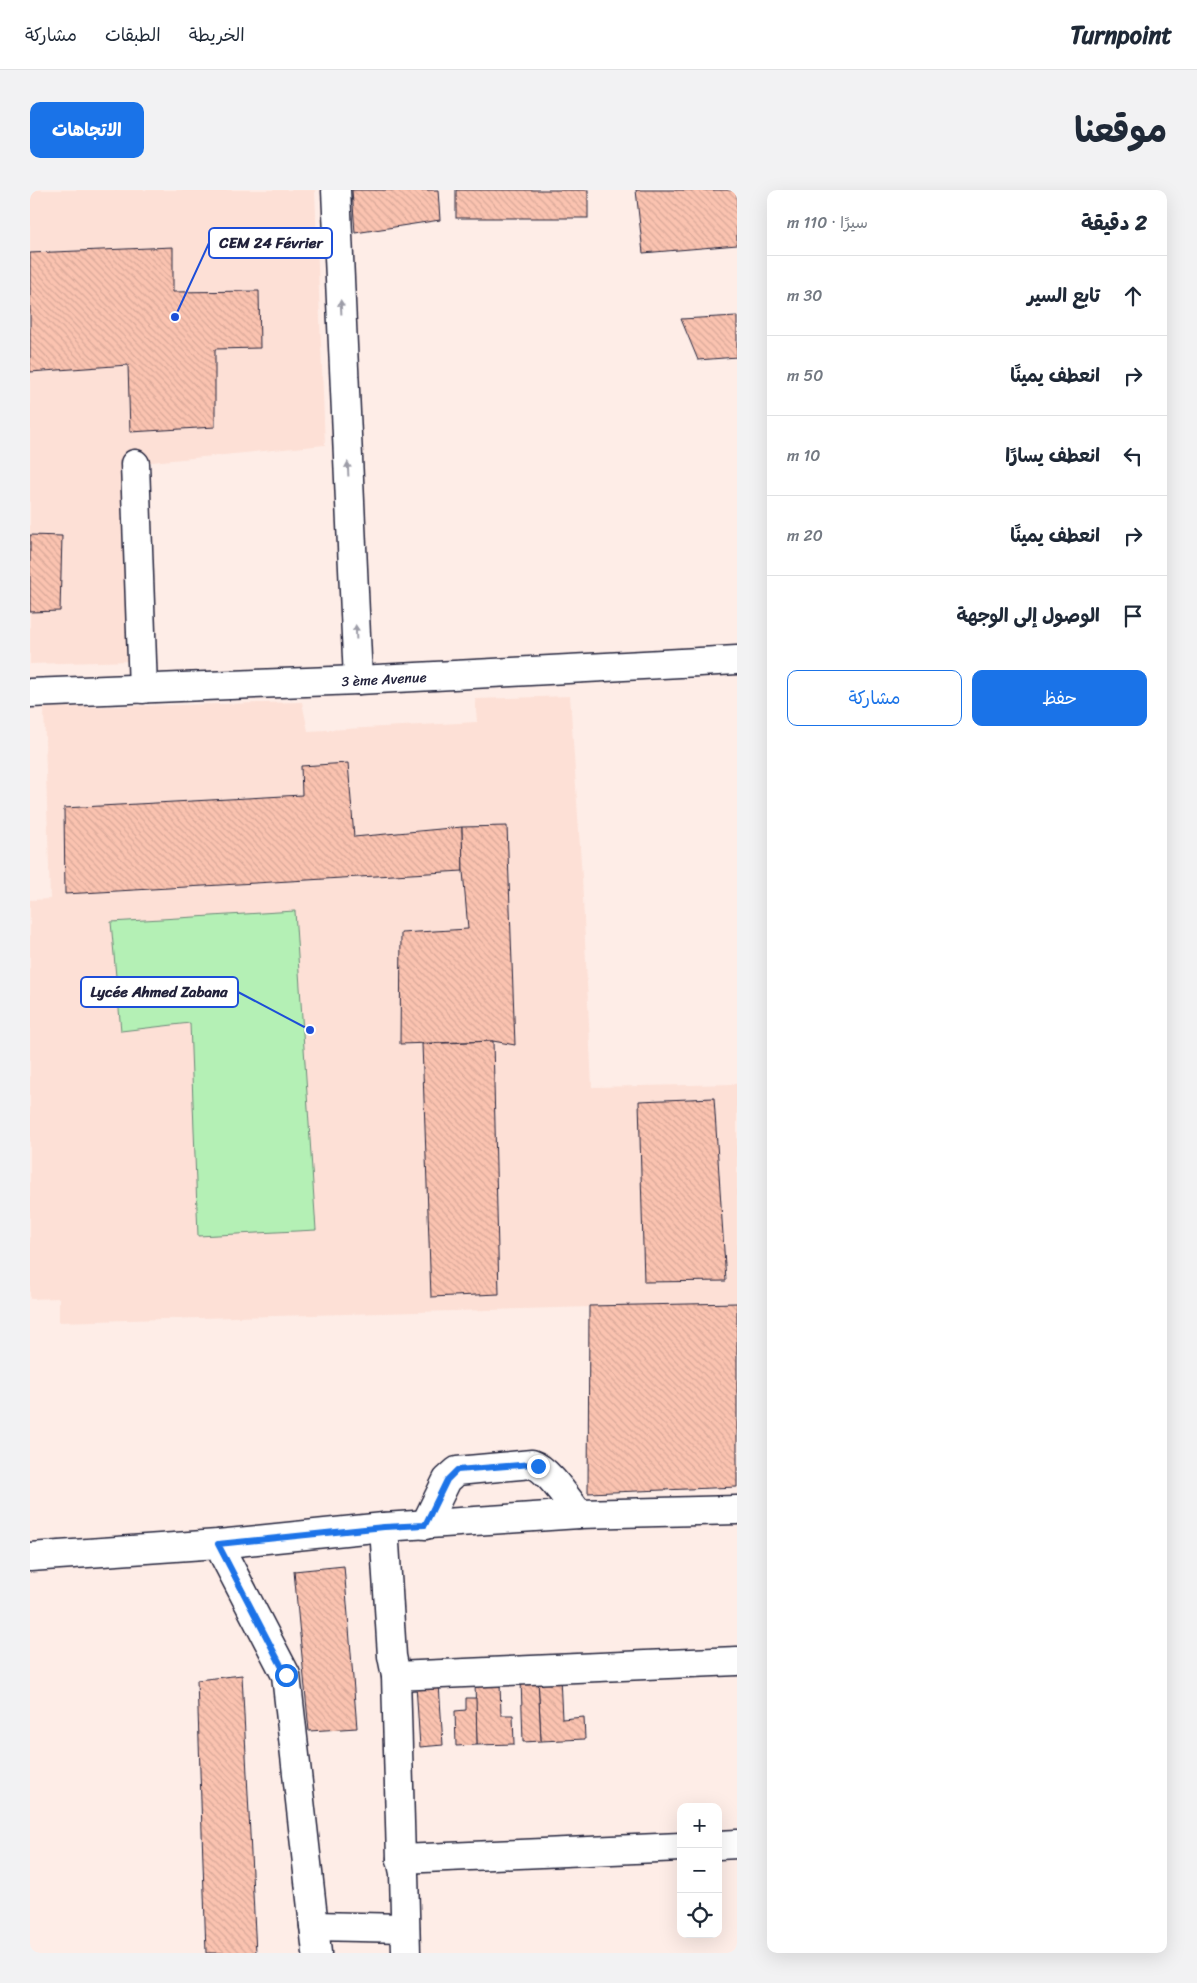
<!DOCTYPE html>
<html lang="ar">
<meta charset="utf-8">
<style>
:root{--surface:#fff;--page:#f2f2f3;--text:#1f2937;--muted:#747a83;--line:#e0e1e3;--accent:#1a73e8}
body{margin:0;font-family:Sriracha,"Playpen Sans Arabic",sans-serif;background:var(--page);color:var(--text);direction:rtl}
.controls{position:absolute;right:15px;bottom:15px;display:grid;overflow:hidden;border-radius:10px;box-shadow:0 5px 20px #0002}
.controls button{width:45px;height:45px;display:grid;place-items:center;padding:0;border:0;border-bottom:1px solid var(--line);background:var(--surface);color:var(--text);font:25px sans-serif}
.stop{position:absolute;width:15px;height:15px;margin:-11px;border:4px solid #1a73e8;border-radius:50%;background:#fff}
.stop.end{background:#1a73e8;border-color:#fff;box-shadow:0 1px 5px #0008}
.list{margin:0;padding:0;list-style:none}
h2{display:flex;justify-content:space-between;align-items:center;height:65px;margin:0;padding:0 20px;font-size:21px}
h2 small{font-size:16px;font-weight:400;color:var(--muted)}
.list li{display:grid;grid-template-columns:32px 1fr auto;gap:15px;align-items:center;box-sizing:border-box;height:80px;padding:0 20px;border-top:1px solid var(--line)}
.list b{display:block;font-size:19px;white-space:nowrap}
.list em{font-size:16px;font-style:normal;color:var(--muted)}
.actions{display:flex;gap:10px;padding:15px 20px}
.actions a{flex:1;padding:11px 0;border:1px solid var(--accent);border-radius:10px;text-align:center;font-size:18px;color:var(--accent)}
.actions .main{background:var(--accent);color:#fff}
.icon{flex:none;width:28px;height:28px;fill:none;stroke:currentColor;stroke-width:2;stroke-linecap:round;stroke-linejoin:round}
.map{position:relative;flex:none;width:707px;height:1763px;overflow:hidden;direction:ltr;border-radius:10px}
header{display:flex;align-items:center;gap:30px;box-sizing:border-box;height:70px;padding:0 25px;background:var(--surface);border-bottom:1px solid var(--line)}
header strong{font-size:24px}
nav{display:flex;gap:28px;margin-inline-start:auto;font-size:18px}
.intro{display:flex;align-items:center;justify-content:space-between;box-sizing:border-box;height:120px;padding:0 30px}
h1{margin:0;font-size:35px}
.button{padding:12px 22px;border-radius:10px;background:var(--accent);color:#fff;font-size:18px;font-weight:700}
main{display:flex;gap:30px;padding:0 30px}
aside{flex:1;background:var(--surface);border-radius:10px;box-shadow:0 5px 20px #0002}
.map>svg:first-child{display:block}
.built{fill:#fde0d6}
.green{fill:#b4f0b5;stroke:#6b8978}
.building{fill:url(#building-back-hatch);stroke:#22223b}
.lines{fill:none;stroke-linecap:round;stroke-linejoin:round}
.minor-casing{stroke:#22223b;stroke-width:31}
.minor{stroke:#fff;stroke-width:28}
.oneway{fill:#9c9ca7}
.route{stroke:#1a73e8;stroke-width:6}
.labels{text-anchor:middle;stroke-width:5;stroke-linejoin:round;paint-order:stroke}
.street-label{font-size:14px;fill:#22223b;stroke:#fff}
.leader{fill:none;stroke:#1d4ed8;stroke-width:2}
.callout-dot{fill:#1d4ed8;stroke:#fff;stroke-width:2}
.callout{fill:#fff;stroke:#1d4ed8;stroke-width:2}
.callout-label{font-size:15px;text-anchor:middle;font-weight:bold;fill:#22223b}
</style>
<header>
<strong>Turnpoint</strong>
<nav><a>الخريطة</a><a>الطبقات</a><a>مشاركة</a></nav>
</header>
<div class="intro"><h1>موقعنا</h1><a class="button">الاتجاهات</a></div>
<main>
<aside>
<h2>2 دقيقة<small>سيرًا · 110 m</small></h2>
<ul class="list">
<li><svg class="icon" aria-label="ahead" viewBox="0 0 24 24"><path d="M12 20V5M6 11l6-6 6 6"/></svg><div><b>تابع السير</b></div><em>30 m</em></li>
<li><svg class="icon" aria-label="right" viewBox="0 0 24 24"><path d="M7 20v-9h11M14 6l5 5-5 5"/></svg><div><b>انعطف يمينًا</b></div><em>50 m</em></li>
<li><svg class="icon" aria-label="left" viewBox="0 0 24 24"><path d="M17 20v-9H6M10 6l-5 5 5 5"/></svg><div><b>انعطف يسارًا</b></div><em>10 m</em></li>
<li><svg class="icon" aria-label="right" viewBox="0 0 24 24"><path d="M7 20v-9h11M14 6l5 5-5 5"/></svg><div><b>انعطف يمينًا</b></div><em>20 m</em></li>
<li><svg class="icon" aria-label="arrive" viewBox="0 0 24 24"><path d="M6 21V4h12l-3 4 3 4H6"/></svg><div><b>الوصول إلى الوجهة</b></div></li>
</ul>
<div class="actions"><a class="main">حفظ</a><a>مشاركة</a></div>
</aside>
<div class="map">
<svg width="707" height="1763" viewBox="0 0 707 1763">
<defs>
<pattern id="building-back-hatch" width="6" height="6" patternUnits="userSpaceOnUse" patternTransform="scale(1.25)"><rect width="6" height="6" fill="#fbc3b0"/><path d="M-1 5l2 2M0 0l6 6M5-1l2 2" fill="none" stroke="#d7a798"/></pattern>
</defs>
<rect width="100%" height="100%" fill="#feede7"/>
<filter id="ink" filterUnits="userSpaceOnUse"><feTurbulence type="fractalNoise" baseFrequency=".02" numOctaves="2"/><feDisplacementMap in="SourceGraphic" scale="10" xChannelSelector="R" yChannelSelector="G"/><feConvolveMatrix kernelMatrix="1 2 1 2 8 2 1 2 1" color-interpolation-filters="sRGB"/></filter>
<g filter="url(#ink)">
<g class="built">
<polygon points="0,0 285,0 295,255 111,273 102,471 0,474"/>
<polygon points="540,506 552,687 562,897 707,894 707,1113 29,1132 29,1108 0,1109 0,710 20,709 14,518 272,512 278,541 447,532 445,509"/>
</g>
<polygon class="green" points="265,721 286,1040 168,1046 160,833 91,841 81,732"/>
<g class="building">
<polygon points="322,0 408,0 410,30 325,43"/>
<rect x="426" y="0" width="132" height="28"/>
<polygon points="606,0 707,0 707,55 613,63"/>
<polygon points="143,57 143,102 229,101 230,158 185,159 185,237 100,242 98,175 0,182 0,63"/>
<polygon points="707,126 707,167 668,170 651,129"/>
<polygon points="0,345 32,346 30,421 0,422"/>
<polygon points="318,573 324,647 432,637 433,681 35,704 34,618 272,605 271,576"/>
<polygon points="477,636 485,855 463,851 370,854 371,743 438,739 433,681 432,637"/>
<polygon points="463,851 469,1104 401,1107 392,854"/>
<polygon points="684,908 696,1091 614,1092 609,911"/>
<polygon points="707,1113 707,1297 558,1303 559,1116"/>
<polygon points="314,1376 327,1538 279,1541 264,1381"/>
<polygon points="212,1485 226,1763 176,1763 167,1490"/>
<polygon points="530,1487 532,1529 554,1527 555,1549 511,1551 508,1488"/>
<polygon points="508,1488 511,1551 493,1552 491,1489"/>
<polygon points="470,1493 471,1525 483,1525 484,1554 447,1555 445,1494"/>
<polygon points="409,1494 413,1555 390,1557 386,1495"/>
<polygon points="436,1508 446,1508 447,1555 426,1556 425,1521 436,1520"/>
</g>
<g class="lines">
<defs>
<g id="minor">
<polyline points="306,0 328,490"/>
<polyline points="105,274 113,499"/>
<polyline points="0,503 328,490 707,470"/>
<path d="M395,1335L417,1290L427,1281L502,1274C518,1279 538,1310 549,1324"/>
<polyline points="354,1337 362,1466 366,1486 371,1669 374,1683 376,1763"/>
<polyline points="188,1354 256,1485 287,1763"/>
<polyline points="0,1367 188,1354 354,1337 549,1324 707,1320"/>
<polyline points="366,1486 707,1471"/>
<polyline points="688,1655 707,1654"/>
<polyline points="371,1669 651,1657"/>
<polyline points="284,1736 375,1738"/>
</g>
</defs>
<use href="#minor" class="minor-casing"/>
<use href="#minor" class="minor"/>
</g>
<defs><path id="oneway-solid" d="M-6-.8H1V-3.2L6.5 0L1 3.2V.8H-6Z" transform="scale(1.25)"/></defs>
<g class="oneway">
<use href="#oneway-solid" transform="translate(311 117) rotate(-93)"/>
<use href="#oneway-solid" transform="translate(318 279) rotate(-93)"/>
<use href="#oneway-solid" transform="translate(326 442) rotate(-93)"/>
</g>
</g>
<g class="lines" filter="url(#ink)">
<polyline class="route" points="256,1485 188,1354 354,1337 395,1335 417,1290 427,1280 502,1274 508,1276"/>
</g>
<g class="labels">
<g class="street-label">
<text transform="translate(354 489) rotate(-3)" y="5">3 ème Avenue</text>
</g>
</g>
<path class="leader" d="M145 127L179 53M280 840L208 802"/>
<g class="callout-dot">
<circle cx="145" cy="127" r="5"/>
<circle cx="280" cy="840" r="5"/>
</g>
<g class="callout">
<rect x="179" y="38" width="123" height="30" rx="5"/>
<rect x="51" y="787" width="157" height="30" rx="5"/>
</g>
<g class="callout-label">
<text x="241" y="58">CEM 24 Février</text>
<text x="129" y="807">Lycée Ahmed Zabana</text>
</g>
</svg>
<div class="controls">
<button>+</button>
<button>−</button>
<button><svg class="icon" aria-label="locate" viewBox="0 0 24 24"><circle cx="12" cy="12" r="6"/><path d="M12 2v4M12 18v4M2 12h4M18 12h4"/></svg></button>
</div>
<div class="stop" style="left:256px;top:1485px"></div>
<div class="stop end" style="left:508px;top:1276px"></div>
</div>
</main>
